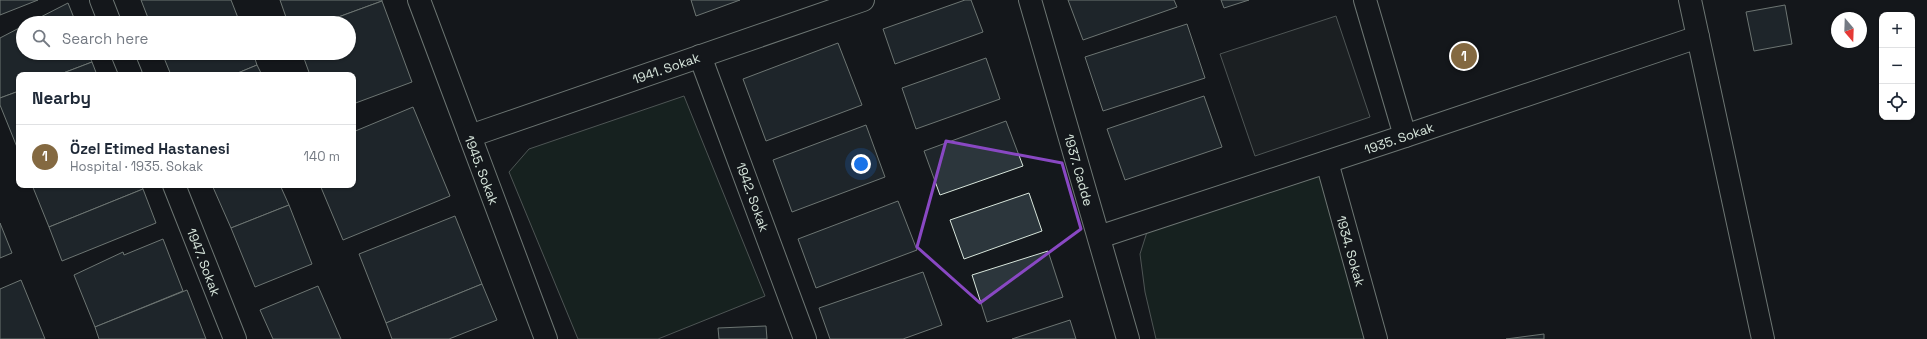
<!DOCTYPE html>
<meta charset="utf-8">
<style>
:root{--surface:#fff;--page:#f2f2f3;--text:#1f2937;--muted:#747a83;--line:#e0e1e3;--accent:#846941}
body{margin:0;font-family:"Space Grotesk",sans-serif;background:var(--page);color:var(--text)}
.controls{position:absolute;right:12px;top:12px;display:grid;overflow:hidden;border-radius:8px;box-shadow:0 1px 3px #0004}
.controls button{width:36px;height:36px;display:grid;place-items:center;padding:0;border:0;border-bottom:1px solid var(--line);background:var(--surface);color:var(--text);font:20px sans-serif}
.compass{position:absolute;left:1831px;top:12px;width:36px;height:36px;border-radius:50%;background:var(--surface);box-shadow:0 1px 3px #0004;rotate:161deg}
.you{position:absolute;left:861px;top:164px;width:14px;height:14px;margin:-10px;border:3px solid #fff;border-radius:50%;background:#1a73e8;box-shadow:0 0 0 6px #1a73e833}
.badge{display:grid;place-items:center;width:26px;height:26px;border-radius:50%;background:var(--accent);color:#fff;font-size:13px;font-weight:700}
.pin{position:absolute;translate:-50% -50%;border:2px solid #fff;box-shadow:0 1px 4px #0006}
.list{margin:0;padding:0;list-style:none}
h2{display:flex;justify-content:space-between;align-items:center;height:52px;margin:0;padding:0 16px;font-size:17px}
h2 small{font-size:13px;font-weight:400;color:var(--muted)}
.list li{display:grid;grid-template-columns:26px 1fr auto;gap:12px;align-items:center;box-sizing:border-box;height:64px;padding:0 16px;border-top:1px solid var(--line)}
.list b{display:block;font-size:15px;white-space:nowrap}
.list p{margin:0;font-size:13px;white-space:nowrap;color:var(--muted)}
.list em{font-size:13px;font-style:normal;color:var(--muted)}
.icon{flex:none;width:22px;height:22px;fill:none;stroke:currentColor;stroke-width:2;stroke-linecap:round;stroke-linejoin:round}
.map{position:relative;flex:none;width:1927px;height:339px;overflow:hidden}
.search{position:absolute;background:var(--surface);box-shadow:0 1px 3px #0004;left:16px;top:16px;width:340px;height:44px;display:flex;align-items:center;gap:10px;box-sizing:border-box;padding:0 14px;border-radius:22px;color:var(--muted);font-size:15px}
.panel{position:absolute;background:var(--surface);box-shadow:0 1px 3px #0004;left:16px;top:72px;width:340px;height:116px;border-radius:8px}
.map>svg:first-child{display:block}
.green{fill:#1a2d24;stroke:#939e99}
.parking{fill:#24282b;stroke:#939e99}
.building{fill:#2c363c;stroke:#d8e6dc}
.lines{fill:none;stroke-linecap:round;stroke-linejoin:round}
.street-casing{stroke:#d8e6dc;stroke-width:24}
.secondary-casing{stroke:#d8e6dc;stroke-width:24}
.street{stroke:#14181c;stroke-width:22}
.secondary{stroke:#14181c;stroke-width:22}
.marked{fill:none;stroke:#8948c3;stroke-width:3;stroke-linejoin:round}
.labels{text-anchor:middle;stroke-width:3;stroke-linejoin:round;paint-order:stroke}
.street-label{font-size:13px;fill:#d8e6dc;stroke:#14181c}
</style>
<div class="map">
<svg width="1927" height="339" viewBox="0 0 1927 339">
<rect width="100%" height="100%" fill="#14181c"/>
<g class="green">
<polygon points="684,96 765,296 658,339 578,339 509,172 529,149"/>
<polygon points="1322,175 1368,339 1156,339 1145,292 1140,254 1147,232"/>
</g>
<polygon class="parking" points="1336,16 1370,117 1255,156 1220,54"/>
<g class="building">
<polygon points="0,0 38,0 0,15"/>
<polygon points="141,0 231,0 240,23 150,23"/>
<polygon points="280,0 382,0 382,1 322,23 288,23"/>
<polygon points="691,0 740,0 696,16"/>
<polygon points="965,0 971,0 983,32 895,64 883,29"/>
<polygon points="1068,0 1174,0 1177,7 1083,40"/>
<polygon points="1221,0 1249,0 1224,8"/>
<polygon points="382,1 412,82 353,104 353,75 310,75 302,53 349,53 349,23 322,23"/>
<polygon points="68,3 76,23 29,23"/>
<polygon points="1785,5 1792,44 1754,51 1746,12"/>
<polygon points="1187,24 1205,78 1103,111 1085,57"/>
<polygon points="23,26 23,53 88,53 92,62 58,75 19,75 19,91 0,98 0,38"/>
<polygon points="838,43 862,105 766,141 743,79"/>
<polygon points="162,53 253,53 257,65 233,75 171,75"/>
<polygon points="986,58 1000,99 916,129 902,88"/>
<polygon points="92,62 97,75 58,75"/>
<polygon points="257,65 262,75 233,75"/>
<polygon points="19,91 19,152 0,105 0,98"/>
<polygon points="1204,96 1222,147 1125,180 1107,129"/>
<polygon points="413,107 450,196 343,240 320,185 353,185 353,132"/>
<polygon points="1006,121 1023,166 940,195 924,151"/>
<polygon points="866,125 885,177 792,212 773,160"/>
<polygon points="32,185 141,185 143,189 49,227"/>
<polygon points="212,185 280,185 289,205 231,228"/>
<polygon points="143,189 156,223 62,261 49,227"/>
<polygon points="1029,193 1042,231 964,259 950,220"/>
<polygon points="898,201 917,250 816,288 798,239"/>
<polygon points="289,205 312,264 255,287 231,228"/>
<polygon points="455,216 482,284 386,323 359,254"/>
<polygon points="0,223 12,253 0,258"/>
<polygon points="163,239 183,291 95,327 74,275 123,252 124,255"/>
<polygon points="1048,251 1063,297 987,322 972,275"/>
<polygon points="923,272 942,325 903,339 830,339 819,308"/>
<polygon points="21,280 45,339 0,339 0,289"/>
<polygon points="482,284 497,320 449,339 392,339 386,323"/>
<polygon points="318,286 341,339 273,339 260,310"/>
<polygon points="187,290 206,339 99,339 95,327"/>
<polygon points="1070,320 1076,339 1012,339"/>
<polygon points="766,326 767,339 719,339 718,328"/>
<polygon points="1544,334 1544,339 1506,339"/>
</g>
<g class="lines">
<defs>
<g id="street">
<polyline points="101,0 110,23"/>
<polyline points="419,0 546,339"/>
<polyline points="1365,0 1405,136"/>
<polyline points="122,53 131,75"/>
<polyline points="700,56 805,339"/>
<polyline points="470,136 863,0"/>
<polyline points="1327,162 1376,339"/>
<polyline points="174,185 235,339"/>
<polyline points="1099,237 1405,136 1698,37"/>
</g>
<g id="secondary">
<polyline points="1030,0 1128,339"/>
<polyline points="1690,0 1763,339"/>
</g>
</defs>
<use href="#street" class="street-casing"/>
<use href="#secondary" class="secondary-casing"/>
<use href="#street" class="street"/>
<use href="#secondary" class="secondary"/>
</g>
<path d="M0 0H1927V339H0ZM946,141L1062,163L1081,229L980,303L917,247Z" fill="#14181c" fill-opacity=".55" fill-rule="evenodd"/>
<path class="marked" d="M946,141L1062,163L1081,229L980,303L917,247Z"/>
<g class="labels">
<g class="street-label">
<text transform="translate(666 68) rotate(-19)" y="5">1941. Sokak</text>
<text transform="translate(1399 138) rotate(-19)" y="5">1935. Sokak</text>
<text transform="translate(482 170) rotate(69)" y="5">1945. Sokak</text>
<text transform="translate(1079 170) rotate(74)" y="5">1937. Cadde</text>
<text transform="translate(753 197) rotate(70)" y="5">1942. Sokak</text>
<text transform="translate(1351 251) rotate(74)" y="5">1934. Sokak</text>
<text transform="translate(204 262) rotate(69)" y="5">1947. Sokak</text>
</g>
</g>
</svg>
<div class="controls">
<button>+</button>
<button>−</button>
<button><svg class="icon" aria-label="locate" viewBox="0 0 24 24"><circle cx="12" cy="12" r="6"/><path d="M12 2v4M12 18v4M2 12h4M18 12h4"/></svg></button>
</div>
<svg class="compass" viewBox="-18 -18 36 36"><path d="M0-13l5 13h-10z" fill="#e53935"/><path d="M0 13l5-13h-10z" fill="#747a83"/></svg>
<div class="you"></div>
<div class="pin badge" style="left:1464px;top:56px">1</div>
<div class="search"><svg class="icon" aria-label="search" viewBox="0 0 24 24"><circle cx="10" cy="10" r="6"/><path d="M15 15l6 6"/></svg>Search here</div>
<section class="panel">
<h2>Nearby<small></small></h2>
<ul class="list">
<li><span class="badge">1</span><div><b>Özel Etimed Hastanesi</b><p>Hospital · 1935. Sokak</p></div><em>140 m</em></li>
</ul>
</section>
</div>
